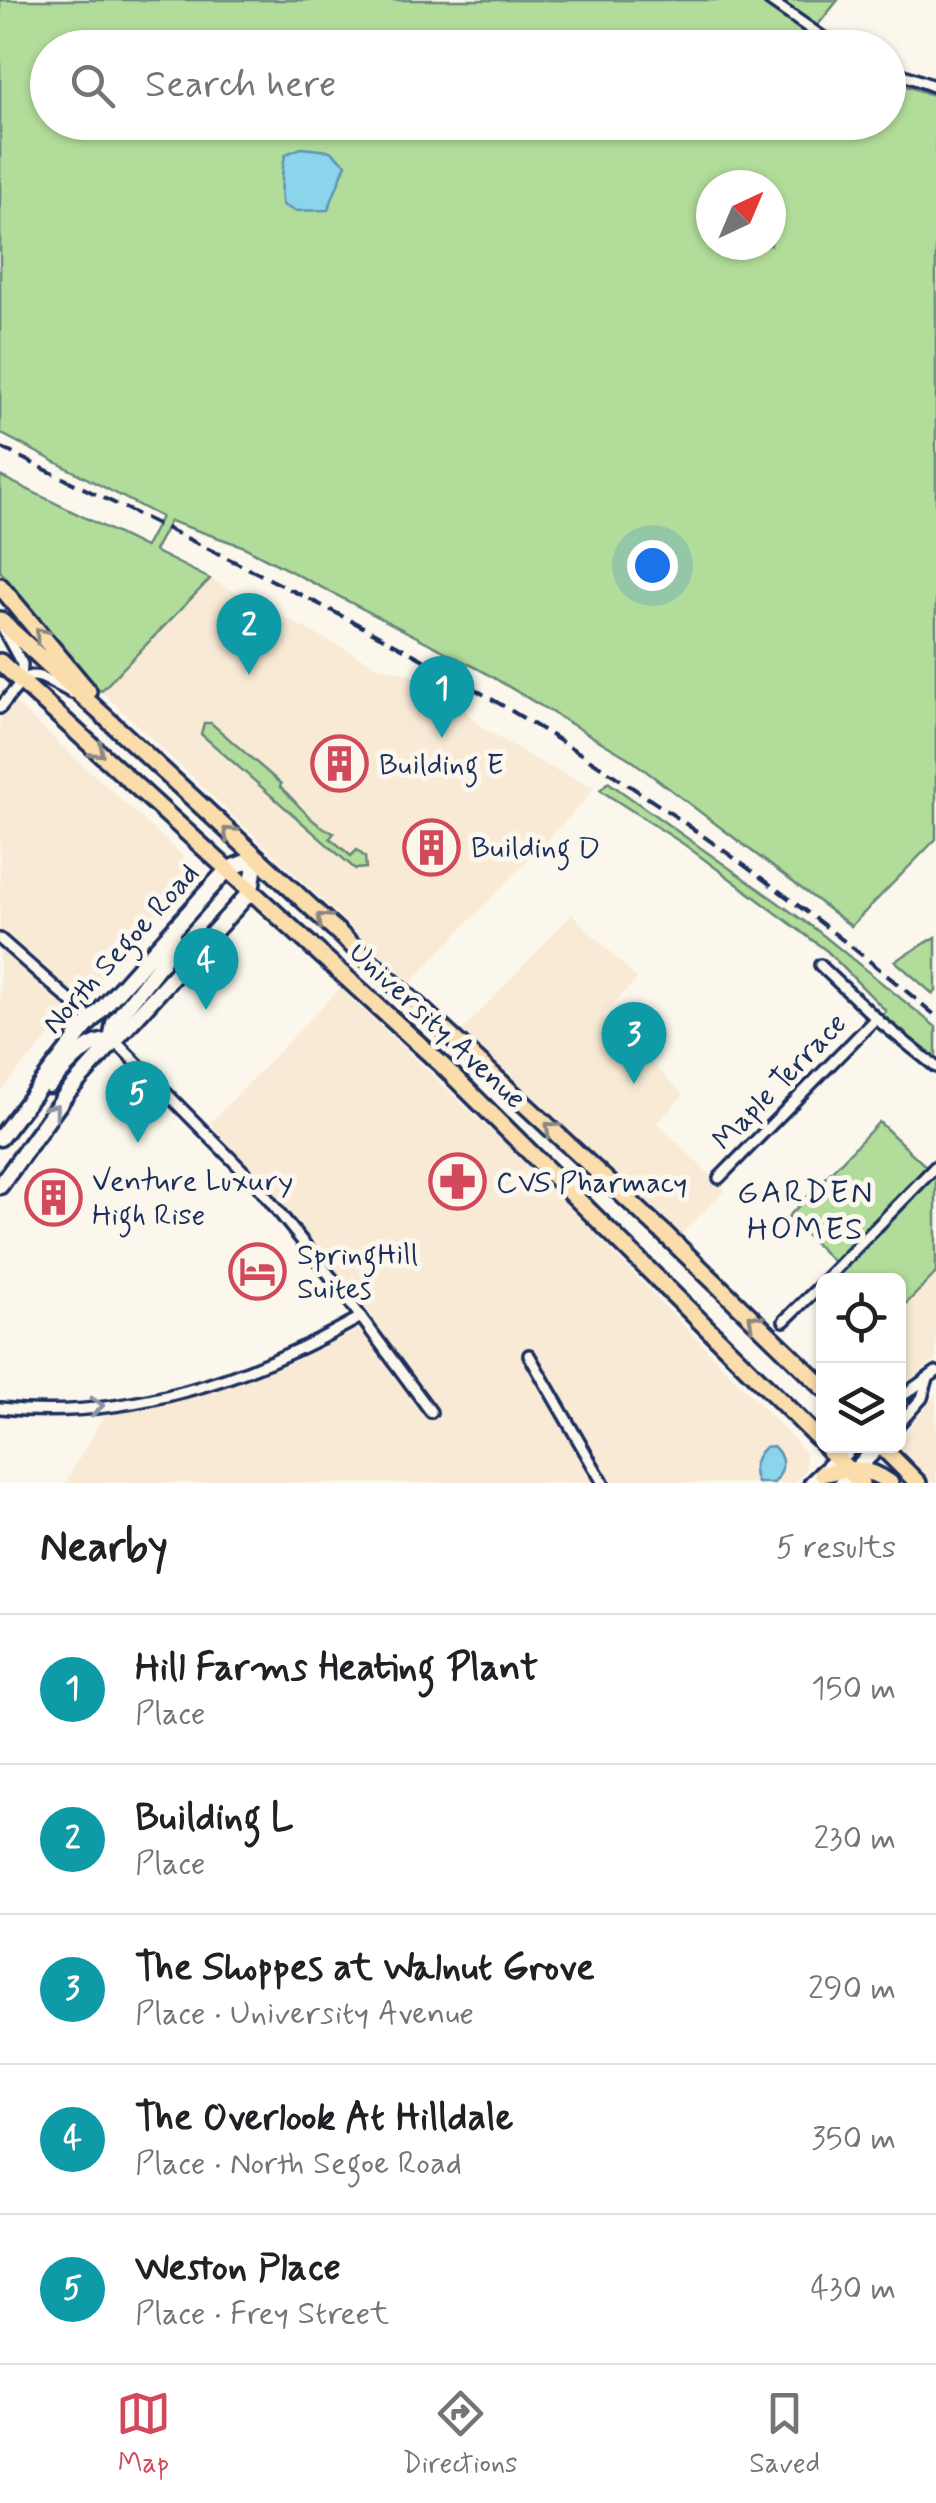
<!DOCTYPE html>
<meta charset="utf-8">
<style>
:root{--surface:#fff;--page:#f6f6f6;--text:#202124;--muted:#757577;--line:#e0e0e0;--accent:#d1495b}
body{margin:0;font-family:Mynerve,sans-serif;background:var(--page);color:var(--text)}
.controls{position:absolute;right:30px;bottom:30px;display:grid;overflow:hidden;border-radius:15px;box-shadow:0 2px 8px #0004}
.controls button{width:90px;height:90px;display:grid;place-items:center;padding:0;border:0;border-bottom:2px solid var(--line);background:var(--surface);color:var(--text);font:50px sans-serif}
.compass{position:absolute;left:696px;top:170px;width:90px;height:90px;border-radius:50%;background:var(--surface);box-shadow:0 2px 8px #0004;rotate:44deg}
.you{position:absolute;left:652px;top:565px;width:35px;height:35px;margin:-25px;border:8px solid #fff;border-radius:50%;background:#1a73e8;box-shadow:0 0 0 15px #1a73e833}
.badge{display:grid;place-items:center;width:65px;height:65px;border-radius:50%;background:var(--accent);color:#fff;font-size:32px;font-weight:700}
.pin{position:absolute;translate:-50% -82px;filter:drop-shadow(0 2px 5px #0008)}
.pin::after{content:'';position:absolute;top:52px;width:35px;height:30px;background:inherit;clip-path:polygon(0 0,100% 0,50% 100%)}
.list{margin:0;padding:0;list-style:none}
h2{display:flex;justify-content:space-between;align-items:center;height:130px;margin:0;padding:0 40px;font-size:42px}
h2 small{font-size:32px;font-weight:400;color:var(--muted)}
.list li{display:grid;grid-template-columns:65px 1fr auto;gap:30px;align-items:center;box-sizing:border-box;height:150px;padding:0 40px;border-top:2px solid var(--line)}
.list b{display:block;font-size:38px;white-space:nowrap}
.list p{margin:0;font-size:32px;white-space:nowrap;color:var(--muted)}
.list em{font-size:32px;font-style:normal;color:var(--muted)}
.icon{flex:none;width:55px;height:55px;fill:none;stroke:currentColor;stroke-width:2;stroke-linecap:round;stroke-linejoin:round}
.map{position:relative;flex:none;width:936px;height:1483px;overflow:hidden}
.search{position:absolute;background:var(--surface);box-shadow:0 2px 8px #0004;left:30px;right:30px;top:30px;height:110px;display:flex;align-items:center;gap:25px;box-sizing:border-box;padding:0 35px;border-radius:55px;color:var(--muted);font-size:38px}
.sheet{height:880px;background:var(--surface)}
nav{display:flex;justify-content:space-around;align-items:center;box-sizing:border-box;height:140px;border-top:2px solid var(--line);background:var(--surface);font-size:28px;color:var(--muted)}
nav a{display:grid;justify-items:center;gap:5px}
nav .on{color:var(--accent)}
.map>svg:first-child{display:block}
.built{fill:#f9ead6}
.green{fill:#b2dc99;stroke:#66867c;stroke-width:2.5;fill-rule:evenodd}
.water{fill:#8ad5eb;stroke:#5e93b3;stroke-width:2.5}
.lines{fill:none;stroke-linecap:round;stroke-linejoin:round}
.street-casing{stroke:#1b2f5e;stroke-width:16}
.secondary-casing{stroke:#1b2f5e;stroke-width:21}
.primary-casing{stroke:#1b2f5e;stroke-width:22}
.street{stroke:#fbf7ec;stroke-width:9}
.secondary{stroke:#fbf7ec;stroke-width:14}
.primary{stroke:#fbddab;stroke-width:15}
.rail{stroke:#1b2f5e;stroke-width:4;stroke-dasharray:15 8;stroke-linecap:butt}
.oneway{stroke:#8b8684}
.oneway2{stroke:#8b93a5}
.labels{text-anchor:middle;stroke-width:10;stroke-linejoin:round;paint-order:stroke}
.poi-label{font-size:30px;fill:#1b2f5e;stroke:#fbf7ec;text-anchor:start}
.street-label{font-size:30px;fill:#1b2f5e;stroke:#fbf7ec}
.neighbourhood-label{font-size:32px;letter-spacing:2.5px;fill:#1b2f5e;stroke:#fbf7ec}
</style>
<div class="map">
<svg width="936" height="1483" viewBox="0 0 936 1483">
<rect width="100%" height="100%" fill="#fbf7ec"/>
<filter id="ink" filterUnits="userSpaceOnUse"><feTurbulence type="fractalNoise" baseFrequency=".01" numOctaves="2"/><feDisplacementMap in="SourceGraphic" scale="20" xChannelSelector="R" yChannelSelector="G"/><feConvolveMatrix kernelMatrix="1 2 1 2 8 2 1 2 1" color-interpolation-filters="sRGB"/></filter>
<g filter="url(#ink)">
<g class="built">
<polygon points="210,579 379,667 406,673 457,702 480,726 547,766 594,787 588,797 410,983 101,691"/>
<polygon points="0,689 199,871 0,1091"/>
<polygon points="572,914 637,979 602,1016 684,1095 657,1123 725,1190 681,1234 462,1031"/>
<polygon points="340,988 537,1174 799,1445 806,1455 806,1470 795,1483 65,1483 105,1414 161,1404 239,1383 294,1361 376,1320 274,1194 210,1123"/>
<polygon points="936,1273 936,1359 899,1388 899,1311"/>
<polygon points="936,1394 936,1483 932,1483 902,1453 899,1442"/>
</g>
<g class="green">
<path d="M0,0H838L818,25L812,41L823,47L48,48V122H888L889,80L936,96V839L851,926L630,759L484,672L242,546L170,521L154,551L210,579L101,691L91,682L0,571V476L145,547L161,517L0,433ZM711,185H771V245H711Z"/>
<path d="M204,723H211L281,784L280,787C298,802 311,825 334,833L330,838L351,856L357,850L365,857L366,868L355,869L201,734Z"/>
<polygon points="608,782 818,931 936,1027 936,1059 883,1015 886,1011 827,951 685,845 600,790"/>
<polygon points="936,937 936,991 933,994 895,961"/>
<polygon points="879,1122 936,1176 936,1273 899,1311 898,1280 833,1280 842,1270 788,1217"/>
</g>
<g class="water">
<path d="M301,148L330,151L346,164L328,210L295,211L283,205C280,197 282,162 286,154Z"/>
<path d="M773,1446C786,1458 785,1470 774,1483H757C751,1469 754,1457 765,1447Z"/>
</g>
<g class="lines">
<defs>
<g id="street">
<polyline points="769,0 838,48"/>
<polyline points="888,69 936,87"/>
<polyline points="3,629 22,664 21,681"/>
<path d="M0,708C33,667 27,669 72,693"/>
<polyline points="0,939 92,1020"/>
<polyline points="820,965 880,1022 936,1067"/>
<polyline points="116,1042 257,1185 335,1282 431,1412"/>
<polyline points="719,1178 876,1018"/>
<polyline points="825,1280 936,1166"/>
<polyline points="784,1321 824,1282"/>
<polyline points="529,1355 603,1483"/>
<polyline points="898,1399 936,1372"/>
<path d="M0,1408C126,1422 253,1378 361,1317"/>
<polyline points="898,1425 922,1398 928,1378"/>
</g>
<g id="secondary">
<polyline points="116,1042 112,1035 114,1023 162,962 173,938"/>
<path d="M49,1085C66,1068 89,1035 116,1042"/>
<polyline points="0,1138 82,1031 216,882 228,869 256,858 251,891 67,1093 0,1186"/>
<polyline points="812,1483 851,1446"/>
<polyline points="842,1483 879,1446"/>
</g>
<g id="primary">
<polyline points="0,586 88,691"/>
<polyline points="0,620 665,1234 824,1388"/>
<polyline points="0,662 442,1065 824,1444"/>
<polyline points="825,1446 861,1483"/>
<polyline points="881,1446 918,1483"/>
<path d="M822,1474C848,1468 867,1466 890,1483"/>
</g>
</defs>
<use href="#street" class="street-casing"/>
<use href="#secondary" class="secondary-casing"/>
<use href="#primary" class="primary-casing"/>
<use href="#street" class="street"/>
<use href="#secondary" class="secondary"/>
<use href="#primary" class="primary"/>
<path class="rail" d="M0,447C138,516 279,580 413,654C599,757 774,879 936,1016"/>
</g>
<defs><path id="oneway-chevron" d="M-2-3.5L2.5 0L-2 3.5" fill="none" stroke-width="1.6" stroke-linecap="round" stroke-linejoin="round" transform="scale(2.5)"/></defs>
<g class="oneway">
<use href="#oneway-chevron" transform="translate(41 634) rotate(-129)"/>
<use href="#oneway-chevron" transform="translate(98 751) rotate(42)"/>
<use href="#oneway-chevron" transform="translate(229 833) rotate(-138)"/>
<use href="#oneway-chevron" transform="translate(323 919) rotate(-138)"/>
<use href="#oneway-chevron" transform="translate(551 1128) rotate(-137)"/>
<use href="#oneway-chevron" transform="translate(754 1320) rotate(-136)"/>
</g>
<g class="oneway2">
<use href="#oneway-chevron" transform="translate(53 1110) rotate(-52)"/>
<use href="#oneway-chevron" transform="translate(97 1406) rotate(-5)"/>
</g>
</g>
<defs>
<symbol id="building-ring" viewBox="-11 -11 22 22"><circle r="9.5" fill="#fbf7ec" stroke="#d1495b" stroke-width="1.5"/><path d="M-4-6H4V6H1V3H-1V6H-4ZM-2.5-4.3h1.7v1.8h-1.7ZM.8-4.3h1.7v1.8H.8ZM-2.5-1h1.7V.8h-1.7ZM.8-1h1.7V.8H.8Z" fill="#d1495b"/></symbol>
<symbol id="pharmacy-ring" viewBox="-11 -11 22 22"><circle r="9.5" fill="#fbf7ec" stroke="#d1495b" stroke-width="1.5"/><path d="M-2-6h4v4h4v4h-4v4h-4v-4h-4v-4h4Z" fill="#d1495b"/></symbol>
<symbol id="hotel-ring" viewBox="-11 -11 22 22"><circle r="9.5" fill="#fbf7ec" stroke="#d1495b" stroke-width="1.5"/><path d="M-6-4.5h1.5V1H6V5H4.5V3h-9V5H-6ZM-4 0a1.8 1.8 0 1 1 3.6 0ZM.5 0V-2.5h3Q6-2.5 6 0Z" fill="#d1495b"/></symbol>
</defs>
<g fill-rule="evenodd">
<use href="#building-ring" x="308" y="732" width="63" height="63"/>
<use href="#building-ring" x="400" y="816" width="63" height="63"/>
<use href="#pharmacy-ring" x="426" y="1150" width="63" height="63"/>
<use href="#building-ring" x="22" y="1166" width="63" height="63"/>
<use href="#hotel-ring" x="226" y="1240" width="63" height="63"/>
</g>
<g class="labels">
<g class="poi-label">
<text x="379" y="774">Building E</text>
<text x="471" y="857">Building D</text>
<text x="92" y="1190">Venture Luxury<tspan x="92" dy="34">High Rise</tspan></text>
<text x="496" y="1192">CVS Pharmacy</text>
<text x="297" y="1264">SpringHill<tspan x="297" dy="34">Suites</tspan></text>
</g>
<g class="street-label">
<text transform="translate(120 948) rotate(-48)" y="10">North Segoe Road</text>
<text transform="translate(438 1025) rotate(43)" y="10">University Avenue</text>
<text transform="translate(779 1081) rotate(-46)" y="10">Maple Terrace</text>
</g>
<g class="neighbourhood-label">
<text x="806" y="1202">GARDEN<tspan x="806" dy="37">HOMES</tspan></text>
</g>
</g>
</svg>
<div class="controls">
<button><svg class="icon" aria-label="locate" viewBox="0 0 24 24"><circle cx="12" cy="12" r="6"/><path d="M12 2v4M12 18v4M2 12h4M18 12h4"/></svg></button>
<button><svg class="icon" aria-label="layers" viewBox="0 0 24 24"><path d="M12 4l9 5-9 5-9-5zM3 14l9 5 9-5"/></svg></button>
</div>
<svg class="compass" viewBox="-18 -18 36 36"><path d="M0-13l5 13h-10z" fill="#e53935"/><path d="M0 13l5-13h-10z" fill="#757577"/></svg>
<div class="you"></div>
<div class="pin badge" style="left:442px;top:738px;background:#0f9aa8">1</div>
<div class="pin badge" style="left:249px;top:675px;background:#0f9aa8">2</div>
<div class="pin badge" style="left:634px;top:1084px;background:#0f9aa8">3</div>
<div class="pin badge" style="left:206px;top:1010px;background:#0f9aa8">4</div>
<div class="pin badge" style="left:138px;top:1143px;background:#0f9aa8">5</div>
<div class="search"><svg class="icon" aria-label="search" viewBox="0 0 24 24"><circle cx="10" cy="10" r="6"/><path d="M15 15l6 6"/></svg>Search here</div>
</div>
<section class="sheet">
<h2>Nearby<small>5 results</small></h2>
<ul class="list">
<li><span class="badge" style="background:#0f9aa8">1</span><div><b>Hill Farms Heating Plant</b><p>Place</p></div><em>150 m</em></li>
<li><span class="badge" style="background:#0f9aa8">2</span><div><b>Building L</b><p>Place</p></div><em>230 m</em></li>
<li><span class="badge" style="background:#0f9aa8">3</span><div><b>The Shoppes at Walnut Grove</b><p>Place · University Avenue</p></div><em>290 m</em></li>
<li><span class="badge" style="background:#0f9aa8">4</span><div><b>The Overlook At Hilldale</b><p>Place · North Segoe Road</p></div><em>350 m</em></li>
<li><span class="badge" style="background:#0f9aa8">5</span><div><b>Weston Place</b><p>Place · Frey Street</p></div><em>430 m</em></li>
</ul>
</section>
<nav>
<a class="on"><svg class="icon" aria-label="map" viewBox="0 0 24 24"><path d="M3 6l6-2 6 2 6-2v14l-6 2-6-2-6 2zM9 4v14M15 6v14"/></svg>Map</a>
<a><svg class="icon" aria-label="directions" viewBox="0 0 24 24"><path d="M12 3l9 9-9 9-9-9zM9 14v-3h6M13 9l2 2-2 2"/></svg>Directions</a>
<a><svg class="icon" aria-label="saved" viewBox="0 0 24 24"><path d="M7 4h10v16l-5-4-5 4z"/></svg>Saved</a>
</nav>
